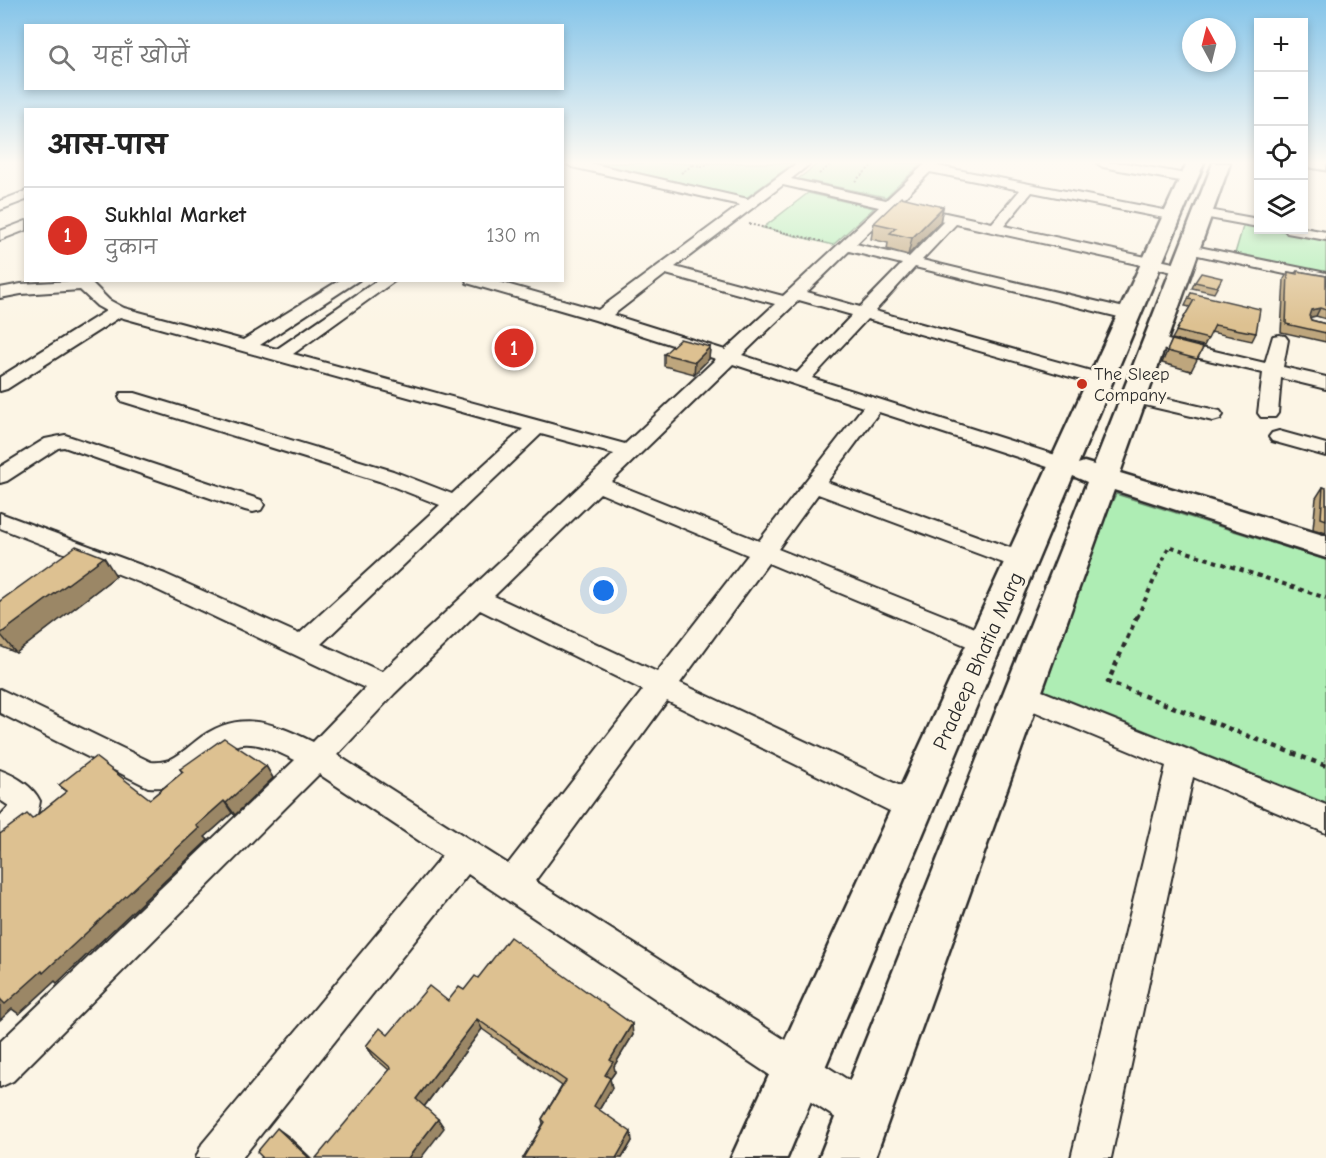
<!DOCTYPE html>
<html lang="hi">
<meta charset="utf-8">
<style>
:root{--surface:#fff;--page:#f6f6f6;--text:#222;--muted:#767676;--line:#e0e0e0;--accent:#d93025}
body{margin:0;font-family:"Comic Neue","Playpen Sans Deva",sans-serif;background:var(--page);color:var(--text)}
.controls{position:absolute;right:18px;top:18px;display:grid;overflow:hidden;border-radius:0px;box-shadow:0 3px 9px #0003}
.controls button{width:54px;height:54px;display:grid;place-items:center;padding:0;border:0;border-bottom:2px solid var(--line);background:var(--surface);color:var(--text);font:30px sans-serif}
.compass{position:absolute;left:1182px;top:18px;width:54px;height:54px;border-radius:50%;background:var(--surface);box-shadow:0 3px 9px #0003;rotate:353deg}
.you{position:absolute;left:604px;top:591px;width:21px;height:21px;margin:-15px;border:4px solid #fff;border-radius:50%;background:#1a73e8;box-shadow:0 0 0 9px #1a73e833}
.badge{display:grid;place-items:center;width:39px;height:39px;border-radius:50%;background:var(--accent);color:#fff;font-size:20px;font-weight:700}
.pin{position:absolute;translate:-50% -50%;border:3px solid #fff;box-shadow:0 2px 6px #0006}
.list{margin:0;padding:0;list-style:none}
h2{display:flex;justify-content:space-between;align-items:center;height:78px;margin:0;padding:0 24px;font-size:26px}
h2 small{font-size:20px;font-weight:400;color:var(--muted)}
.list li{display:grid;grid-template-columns:39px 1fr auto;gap:18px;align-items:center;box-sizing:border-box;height:96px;padding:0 24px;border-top:2px solid var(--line)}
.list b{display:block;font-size:22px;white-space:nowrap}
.list p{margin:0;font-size:20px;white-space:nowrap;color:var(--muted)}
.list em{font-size:20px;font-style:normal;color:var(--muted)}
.icon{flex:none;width:33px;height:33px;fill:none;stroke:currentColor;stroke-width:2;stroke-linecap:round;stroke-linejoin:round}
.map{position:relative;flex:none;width:1326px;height:1158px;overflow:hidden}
.search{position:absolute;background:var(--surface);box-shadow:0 3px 9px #0003;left:24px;top:24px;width:540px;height:66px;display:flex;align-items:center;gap:15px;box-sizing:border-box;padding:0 21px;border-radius:0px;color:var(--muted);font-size:22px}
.panel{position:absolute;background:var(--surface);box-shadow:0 3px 9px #0003;left:24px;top:108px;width:540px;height:174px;border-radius:0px}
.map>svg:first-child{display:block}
.green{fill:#aeedb4;stroke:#6c8c70;stroke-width:1.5}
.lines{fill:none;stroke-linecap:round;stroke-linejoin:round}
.street-casing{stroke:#2b2b2b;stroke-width:4}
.secondary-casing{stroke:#2b2b2b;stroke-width:5}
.path-far2{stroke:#2b2b2b;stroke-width:2;stroke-dasharray:2 2;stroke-linecap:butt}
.path-far1{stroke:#2b2b2b;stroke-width:4;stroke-dasharray:4.5 4.5;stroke-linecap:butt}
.path{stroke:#2b2b2b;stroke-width:4.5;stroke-dasharray:5 5;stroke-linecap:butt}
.street{fill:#fcf5e5;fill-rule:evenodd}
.secondary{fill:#fcf5e5;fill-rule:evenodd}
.wall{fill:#bea67d;stroke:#2b2b2b;stroke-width:1.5}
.shaded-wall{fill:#9b8766;stroke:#2b2b2b;stroke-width:1.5}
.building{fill:#ddc191;stroke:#2b2b2b;stroke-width:1.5}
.poi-dot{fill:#c8321e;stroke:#fcf5e5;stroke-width:2}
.labels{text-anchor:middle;stroke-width:6;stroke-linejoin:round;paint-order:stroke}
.far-poi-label{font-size:18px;fill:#2b2b2b;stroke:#fcf5e5;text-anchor:start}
.street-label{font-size:21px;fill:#2b2b2b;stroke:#fcf5e5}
</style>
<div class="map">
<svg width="1326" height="1158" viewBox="0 0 1326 1158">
<rect width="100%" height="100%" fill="#fcf5e5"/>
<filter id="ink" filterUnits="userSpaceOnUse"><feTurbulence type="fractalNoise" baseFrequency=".0167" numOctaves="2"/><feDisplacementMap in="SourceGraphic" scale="12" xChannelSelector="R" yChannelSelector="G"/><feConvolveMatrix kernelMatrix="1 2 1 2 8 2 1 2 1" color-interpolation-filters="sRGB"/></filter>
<g filter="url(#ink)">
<g class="green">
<polygon points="596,163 794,163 746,198"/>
<polygon points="819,163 922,163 886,197 798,179"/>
<polygon points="808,193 874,208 833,245 763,228"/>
<polygon points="1244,223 1258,226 1258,230 1277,230 1326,239 1326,276 1234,257"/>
<polygon points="1116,494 1326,560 1326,803 1026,683"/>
</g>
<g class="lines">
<defs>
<g id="street">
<path d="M566,163H589L748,199L797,163H811L791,179L886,200L926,163H939L937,166L1174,212L1181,216L1174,220L1032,192L1004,226L1187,266L1190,269L1182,274L956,224L922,260L1137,311L1139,315L1137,319L1131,320L915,267L875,311L1109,376L1111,380L1109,384H1095L867,319L812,378L1071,460L1074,465L1071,470L1064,471L1057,470L879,412L827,482L1030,555L1034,561L1030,567L1022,569L1014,567L818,494L778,549L995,636L999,643L995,650L986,653L977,650L768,563L680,683L924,797L928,807L924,817L913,821L902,817L667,701L535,881L878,1099L884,1113L878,1127L864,1133L850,1127L783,1084L468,874L242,1158H196L202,1144L442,856L319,774L13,1081L0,1087V1042L295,760C278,752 261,742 242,744C234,745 228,750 222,755C198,773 180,790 148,787L0,713V689L151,762C171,764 181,753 196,741C237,709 270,721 313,742L365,688L149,586L0,528V513L165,574L299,634L440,505L379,481L121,401L119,397L121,393H135L393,471L452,494L523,429L120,317L7,389L0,391V377L106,311L97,306L80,290L21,294L0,298V288L21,284L89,280L109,300L124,308L243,340L340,280H359L260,345L277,349L378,280H396L293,354L625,444L716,359L595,320L467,283L466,280H492L598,310L740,205L572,167ZM930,172L1020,190L992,223L899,203ZM783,185L879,207L783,296L675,267ZM892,209L944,221L909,257L856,244ZM849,251L902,264L860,307L807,292ZM666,274L775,304L725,350L613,315ZM799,300L852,315L797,373L742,355ZM733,364L863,407L759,541L611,482ZM541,434L614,454L382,672L321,644ZM600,493L748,555L657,672L494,596ZM480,610L643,690L508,864L337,755L395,693Z"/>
<polygon points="1097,163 1125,163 1191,175 1197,179 1191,183 1103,167"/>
<polygon points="26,191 26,200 0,210 0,201"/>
<polygon points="1203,209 1258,219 1258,227 1198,216 1196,213 1198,210"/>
<polygon points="26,221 26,230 0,240 0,231"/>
<polygon points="1304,228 1326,232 1326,240 1287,233 1285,230"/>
<polygon points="1189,245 1326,273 1326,283 1184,252 1182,249"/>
<polygon points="1279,335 1285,336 1288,340 1283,367 1326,377 1326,389 1281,378 1278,413 1275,417 1261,417 1258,413 1263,373 1149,346 1146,342 1149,338 1155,337 1265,363 1273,336"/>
<polygon points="1134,391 1220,411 1223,415 1220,419 1213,421 1127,401 1125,397 1127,393"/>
<polygon points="1279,431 1326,444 1326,456 1272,441 1269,437 1272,433"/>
<polygon points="65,435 261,500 264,505 261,510 253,512 245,510 64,447 58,448 7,481 0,483 0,467 45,439"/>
<polygon points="1022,683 1326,805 1326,833 1193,777 1111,1158 1071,1158 1166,766 1012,702 1008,694 1012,686"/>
<path d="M0,770C16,776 33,786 40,801C36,827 25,839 0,848V816L9,806L0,800Z"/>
</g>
<g id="secondary">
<polygon points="1187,163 1204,163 1078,464 1084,462 1094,465 1213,163 1230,163 1120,473 1326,536 1326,558 1114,490 875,1158 819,1158 1087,482 1073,476 787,1158 731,1158"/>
<polygon points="1307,163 1326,163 1326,170 1309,167"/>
</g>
</defs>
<use href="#street" class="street-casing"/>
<use href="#secondary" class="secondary-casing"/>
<g class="path-far2">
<polyline points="693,165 703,166 710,163"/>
<polyline points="681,173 693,165 690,163"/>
<polyline points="819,174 833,163"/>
<polyline points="855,181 875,163"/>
<polyline points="749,224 824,242"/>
</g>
<polyline class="path-far1" points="1137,618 1169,546 1326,598"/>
<polyline class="path" points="1137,616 1108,682 1326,766"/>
<use href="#street" class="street"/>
<use href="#secondary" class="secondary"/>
</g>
<g class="wall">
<polygon points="943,207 940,222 908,255 887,249 888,243 871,239 874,223"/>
<polygon points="1297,271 1326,276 1326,319 1316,316 1310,317 1311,320 1326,324 1326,342 1281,332 1284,279 1288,272 1295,273"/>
<polygon points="1195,282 1219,284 1214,293 1192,288"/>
<polygon points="1191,293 1256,333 1252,341 1211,332 1204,346 1172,339 1190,307 1185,306"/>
<polygon points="1172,340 1203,348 1191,371 1162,363"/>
<polygon points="710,347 709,359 694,374 664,366 664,354"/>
<polygon points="1323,487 1326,488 1326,533 1313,529 1316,498"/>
<polygon points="116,576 16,653 0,646 0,601"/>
<polygon points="266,766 273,778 235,815 232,813 205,837 208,840 57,983 55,981 19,1014 12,1009 32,819 66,792 59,785 150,799 182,772 180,769"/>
<polygon points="478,978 633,1035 614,1066 615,1072 610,1079 612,1088 599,1110 632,1141 622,1158 523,1158 543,1124 542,1119 562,1086 482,1029 424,1107 438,1119 444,1128 389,1070 374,1057 366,1046 388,1035 448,1001 464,990"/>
</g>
<g class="shaded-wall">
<polygon points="943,207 940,222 908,255 912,238"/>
<polygon points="1320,308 1316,316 1307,318 1311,310"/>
<polygon points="710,347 709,359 694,374 695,362"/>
<polygon points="104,557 116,576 16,653 0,634"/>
<polygon points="266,766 273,778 235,815 226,803"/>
<polygon points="224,801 232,813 205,837 208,840 57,983 55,981 19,1014 12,1009 0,1020 0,999"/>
<polygon points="477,1019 482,1029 423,1108 416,1099"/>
<polygon points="632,1024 633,1035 614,1066 615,1072 610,1079 612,1088 596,1115 594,1106 610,1060"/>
<polygon points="438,1119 444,1128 421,1158 408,1158"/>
<polygon points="277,1128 288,1136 311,1158 309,1158"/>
<polygon points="631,1132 632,1141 622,1158 616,1158"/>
</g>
<g class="building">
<polygon points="901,197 943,207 912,238 890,233 896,228 874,223"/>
<polygon points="1297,271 1326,276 1326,310 1320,308 1311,310 1309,316 1311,320 1326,324 1326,333 1286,324 1288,272 1297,274"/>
<polygon points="1201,273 1222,278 1217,287 1195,282"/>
<polygon points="1191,293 1260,309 1256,333 1215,325 1208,339 1176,331 1194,300 1188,299"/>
<polygon points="680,339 710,347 695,362 664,354"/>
<polygon points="1172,340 1203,348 1197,359 1167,351"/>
<polygon points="1323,487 1326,488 1326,520 1321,518"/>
<polygon points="76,546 104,557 0,634 0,601"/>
<polygon points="224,738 266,766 226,803 224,801 196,826 199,828 43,973 42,971 5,1004 0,999 0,834 27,814 32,819 67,791 59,785 95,757 150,799 183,772 180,769"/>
<polygon points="510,937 632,1024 610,1060 613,1062 605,1075 610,1078 594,1106 631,1132 616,1158 523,1158 545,1122 542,1119 566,1081 477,1019 416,1099 438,1119 408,1158 316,1158 391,1068 366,1046 380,1028 388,1035 429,986 448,1001 459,987 464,990 475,976 478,978"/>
<polygon points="277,1128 309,1158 261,1158 262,1157 257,1152"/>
</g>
</g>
<linearGradient id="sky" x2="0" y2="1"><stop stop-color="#84c4e9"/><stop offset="0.5" stop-color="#fefaf3"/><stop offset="1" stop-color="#fefaf3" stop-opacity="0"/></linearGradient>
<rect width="1326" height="325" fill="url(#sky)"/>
<circle class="poi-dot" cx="1082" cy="384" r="6"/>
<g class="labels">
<g class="far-poi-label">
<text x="1094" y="380">The Sleep<tspan x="1094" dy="21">Company</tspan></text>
</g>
<g class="street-label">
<text transform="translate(978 661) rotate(-66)" y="7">Pradeep Bhatia Marg</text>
</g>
</g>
</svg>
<div class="controls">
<button>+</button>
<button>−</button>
<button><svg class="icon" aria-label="locate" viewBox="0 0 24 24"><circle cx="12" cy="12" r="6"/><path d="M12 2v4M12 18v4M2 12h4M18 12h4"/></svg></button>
<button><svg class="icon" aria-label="layers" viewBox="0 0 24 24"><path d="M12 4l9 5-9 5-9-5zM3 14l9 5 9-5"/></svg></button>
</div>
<svg class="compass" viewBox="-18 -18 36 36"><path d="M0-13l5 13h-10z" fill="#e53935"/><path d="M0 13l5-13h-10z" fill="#767676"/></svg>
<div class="you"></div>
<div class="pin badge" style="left:514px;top:348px">1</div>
<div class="search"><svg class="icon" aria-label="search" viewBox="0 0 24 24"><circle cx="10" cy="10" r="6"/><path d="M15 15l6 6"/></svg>यहाँ खोजें</div>
<section class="panel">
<h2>आस-पास<small></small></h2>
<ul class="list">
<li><span class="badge">1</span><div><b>Sukhlal Market</b><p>दुकान</p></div><em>130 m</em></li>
</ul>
</section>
</div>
